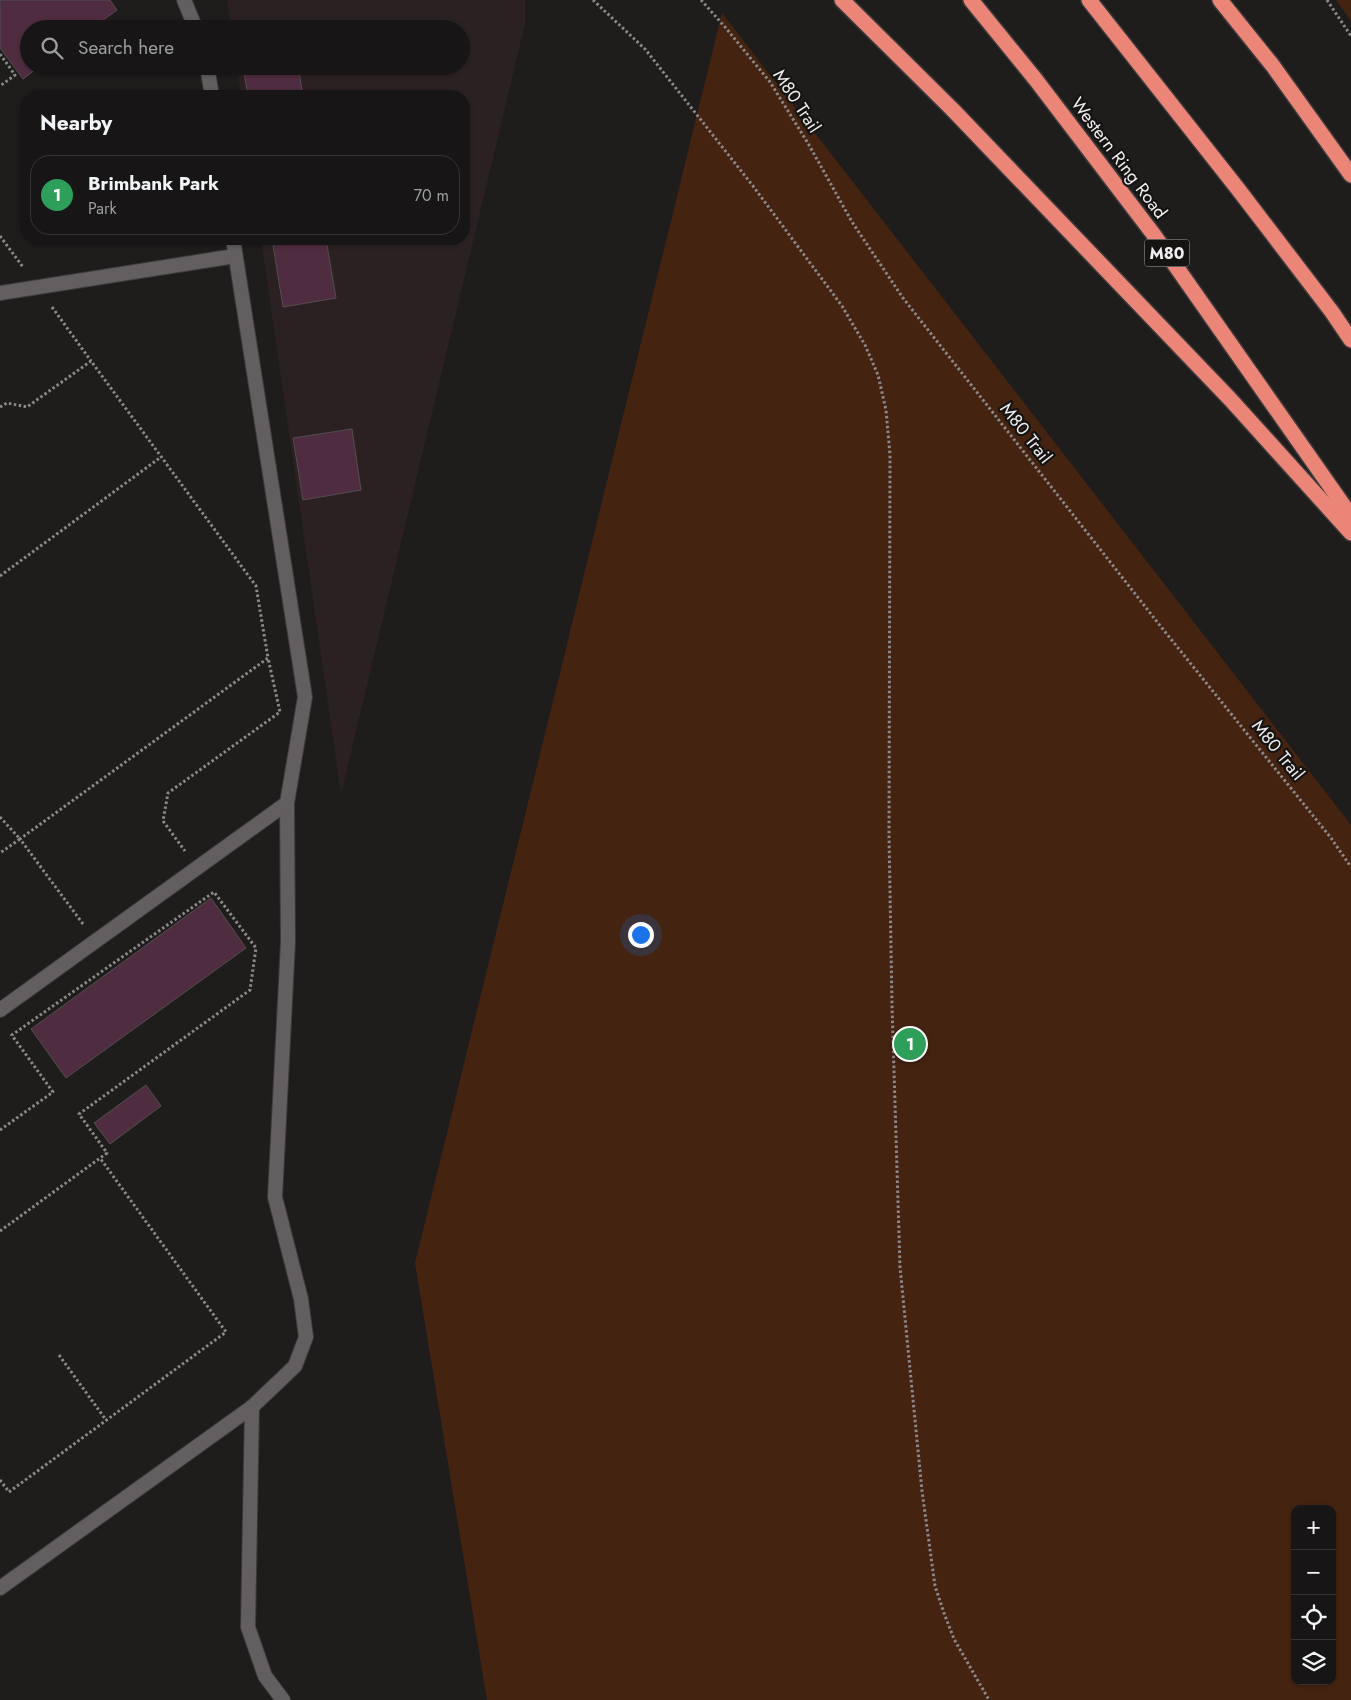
<!DOCTYPE html>
<meta charset="utf-8">
<style>
:root{--surface:#171515;--page:#242222;--text:#f1f3f6;--muted:#9e9fa0;--line:#363434;--accent:#91b8fd}
body{margin:0;font-family:Jost,sans-serif;background:var(--page);color:var(--text)}
.controls{position:absolute;right:15px;bottom:15px;display:grid;overflow:hidden;border-radius:10px;box-shadow:0 1px 4px #0004}
.controls button{width:45px;height:45px;display:grid;place-items:center;padding:0;border:0;border-bottom:1px solid var(--line);background:var(--surface);color:var(--text);font:25px sans-serif}
.you{position:absolute;left:640px;top:934px;width:18px;height:18px;margin:-12px;border:4px solid #fff;border-radius:50%;background:#1a73e8;box-shadow:0 0 0 8px #1a73e833}
.badge{display:grid;place-items:center;width:32px;height:32px;border-radius:50%;background:var(--accent);color:#fff;font-size:16px;font-weight:700}
.pin{position:absolute;translate:-50% -50%;border:2px solid #fff;box-shadow:0 1px 5px #0006}
.list{margin:0;padding:0;list-style:none}
h2{display:flex;justify-content:space-between;align-items:center;height:65px;margin:0;padding:0 20px;font-size:21px}
h2 small{font-size:16px;font-weight:400;color:var(--muted)}
.list li{display:grid;grid-template-columns:32px 1fr auto;gap:15px;align-items:center;box-sizing:border-box;height:80px;margin:0 10px 10px;padding:0 10px;border:1px solid var(--line);border-radius:20px}
.list b{display:block;font-size:19px;white-space:nowrap}
.list p{margin:0;font-size:16px;white-space:nowrap;color:var(--muted)}
.list em{font-size:16px;font-style:normal;color:var(--muted)}
.icon{flex:none;width:28px;height:28px;fill:none;stroke:currentColor;stroke-width:2;stroke-linecap:round;stroke-linejoin:round}
.map{position:relative;flex:none;width:1351px;height:1700px;overflow:hidden}
.search{position:absolute;background:var(--surface);box-shadow:0 1px 4px #0004;left:20px;top:20px;width:450px;height:55px;display:flex;align-items:center;gap:12px;box-sizing:border-box;padding:0 18px;border-radius:28px;color:var(--muted);font-size:19px}
.panel{position:absolute;background:var(--surface);box-shadow:0 1px 4px #0004;left:20px;top:90px;width:450px;height:155px;border-radius:20px}
.map>svg:first-child{display:block}
.built{fill:#2b2123}
.green{fill:#442411;fill-rule:evenodd}
.building{fill:#502c40;stroke:#524e50}
.lines{fill:none;stroke-linecap:round;stroke-linejoin:round}
.service-casing{stroke:#3c3a3a;stroke-width:16}
.motorway-casing{stroke:#3c3a3a;stroke-width:18}
.path{stroke:#8b8888;stroke-width:3;stroke-dasharray:2.5 2.5;stroke-linecap:butt}
.service{stroke:#635f60;stroke-width:14}
.motorway{stroke:#eb8578;stroke-width:15}
.labels{text-anchor:middle;stroke-width:4.5;stroke-linejoin:round;paint-order:stroke}
.shield{fill:#161313;stroke:#afacac;stroke-width:1}
.shield-label{font-size:16px;font-weight:bold;fill:#f0eeee}
.street-label{font-size:18px;fill:#f0eeee;stroke:#161313}
</style>
<div class="map">
<svg width="1351" height="1700" viewBox="0 0 1351 1700">
<rect width="100%" height="100%" fill="#1f1c1c"/>
<polygon class="built" points="227,0 525,0 525,24 341,794 261,239 464,239 464,96 241,96 237,66 461,66 461,29 231,29"/>
<g class="green">
<polygon points="1336,0 1351,0 1351,21"/>
<path d="M722,13L1351,825V1700H487L415,1263ZM1295,1509H1332V1681H1295Z"/>
</g>
<g class="building">
<polygon points="0,0 110,0 117,10 91,29 29,29 29,66 40,66 23,79 0,48"/>
<polygon points="243,66 298,66 303,96 248,96"/>
<polygon points="272,239 326,239 336,298 283,307"/>
<polygon points="352,429 361,490 303,500 293,438"/>
<polygon points="211,898 246,948 66,1078 31,1029"/>
<polygon points="146,1085 161,1106 110,1144 94,1123"/>
</g>
<g class="lines">
<defs>
<g id="service">
<polyline points="184,0 196,29"/>
<polyline points="207,66 212,96"/>
<polyline points="0,293 235,256"/>
<polyline points="0,1010 287,803"/>
<polyline points="252,1407 248,1627 265,1676 283,1700"/>
<polyline points="0,1588 252,1407 295,1366 306,1337 301,1299 275,1197 288,942 287,803 305,697 233,239"/>
</g>
<g id="motorway">
<polyline points="842,0 953,110 1230,399 1351,533"/>
<polyline points="971,0 1036,80 1154,235 1351,516"/>
<polyline points="1089,0 1238,189 1332,312 1351,340"/>
<polyline points="1220,0 1273,66 1351,175"/>
</g>
</defs>
<use href="#service" class="service-casing"/>
<use href="#motorway" class="motorway-casing"/>
<g class="path">
<polyline points="593,0 645,49 753,186 842,306 865,345 878,375 886,410 890,455 889,835 892,1005 900,1267 922,1491 935,1586 944,1613 954,1639 989,1700"/>
<polyline points="701,0 725,27 770,82 809,145 852,222 903,298 1158,623 1331,838 1351,867"/>
<polyline points="1327,0 1351,36"/>
<polyline points="0,54 15,75 0,86"/>
<polyline points="0,236 23,267"/>
<polyline points="52,307 91,361"/>
<polyline points="0,407 7,403 27,407 91,361 256,586 268,658"/>
<polyline points="0,576 161,457"/>
<polyline points="0,817 20,839 0,853"/>
<polyline points="83,924 20,839 268,658 280,712 168,793 163,821 185,851"/>
<polyline points="0,1130 53,1092 11,1034"/>
<polyline points="0,1231 107,1153 79,1114 250,990 256,948 214,892 12,1035"/>
<polyline points="59,1355 106,1420"/>
<polyline points="0,1480 9,1492 226,1332 100,1158"/>
</g>
<use href="#service" class="service"/>
<use href="#motorway" class="motorway"/>
</g>
<g class="labels">
<rect class="shield" x="1144.5" y="239.5" width="45" height="27" rx="4"/>
<g class="shield-label">
<text x="1167" y="259">M80</text>
</g>
<g class="street-label">
<text transform="translate(797 101) rotate(57)" y="6">M80 Trail</text>
<text transform="translate(1119 158) rotate(53)" y="6">Western Ring Road</text>
<text transform="translate(1026 433) rotate(52)" y="6">M80 Trail</text>
<text transform="translate(1278 750) rotate(51)" y="6">M80 Trail</text>
</g>
</g>
</svg>
<div class="controls">
<button>+</button>
<button>−</button>
<button><svg class="icon" aria-label="locate" viewBox="0 0 24 24"><circle cx="12" cy="12" r="6"/><path d="M12 2v4M12 18v4M2 12h4M18 12h4"/></svg></button>
<button><svg class="icon" aria-label="layers" viewBox="0 0 24 24"><path d="M12 4l9 5-9 5-9-5zM3 14l9 5 9-5"/></svg></button>
</div>
<div class="you"></div>
<div class="pin badge" style="left:910px;top:1044px;background:#2e9e5b">1</div>
<div class="search"><svg class="icon" aria-label="search" viewBox="0 0 24 24"><circle cx="10" cy="10" r="6"/><path d="M15 15l6 6"/></svg>Search here</div>
<section class="panel">
<h2>Nearby<small></small></h2>
<ul class="list">
<li><span class="badge" style="background:#2e9e5b">1</span><div><b>Brimbank Park</b><p>Park</p></div><em>70 m</em></li>
</ul>
</section>
</div>
